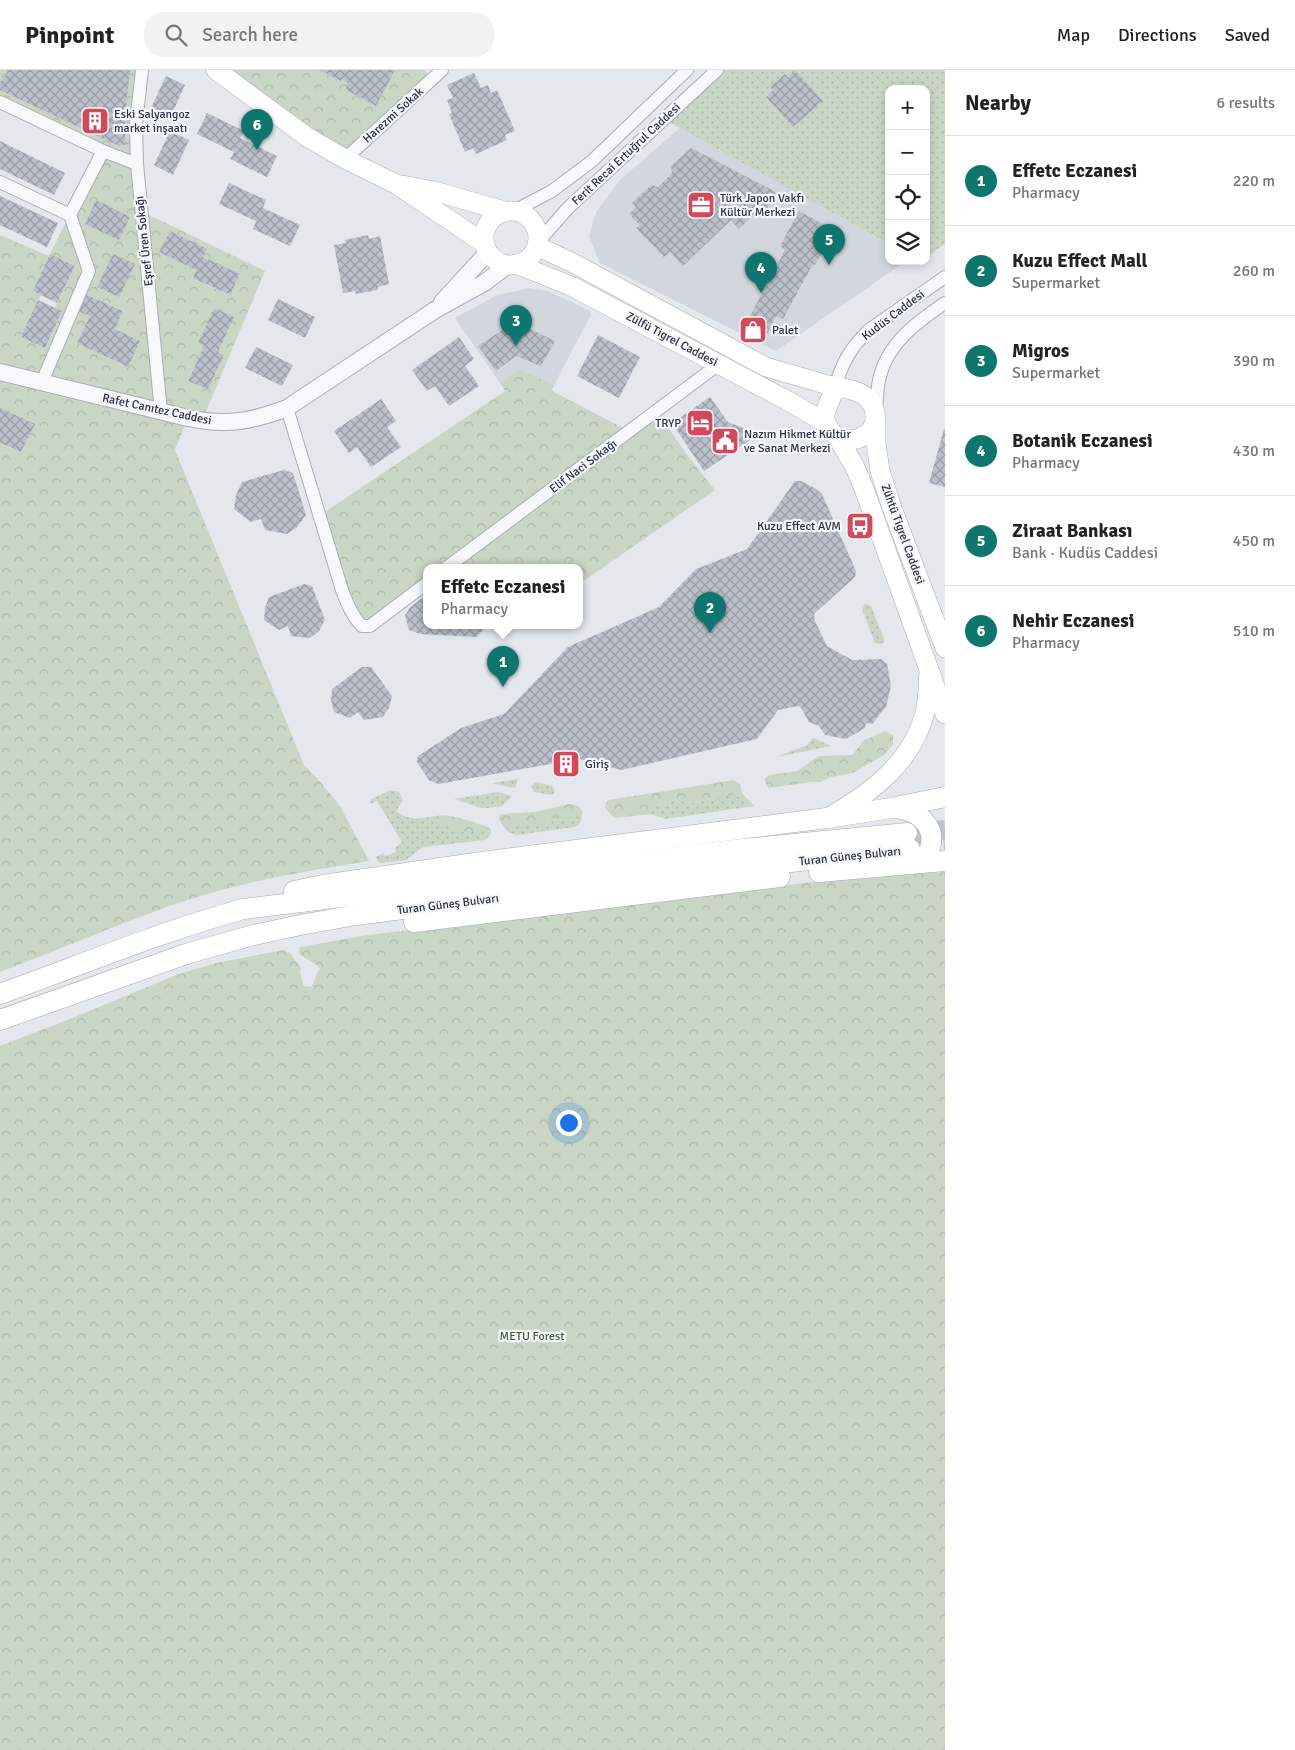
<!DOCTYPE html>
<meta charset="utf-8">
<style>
:root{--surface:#fff;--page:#f2f2f2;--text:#222;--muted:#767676;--line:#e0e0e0;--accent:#0f766e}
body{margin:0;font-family:Signika,sans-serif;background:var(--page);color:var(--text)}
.controls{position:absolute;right:15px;top:15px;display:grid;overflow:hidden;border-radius:10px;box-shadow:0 2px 8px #0003}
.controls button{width:45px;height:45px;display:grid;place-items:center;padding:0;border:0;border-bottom:1px solid var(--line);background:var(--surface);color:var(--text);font:25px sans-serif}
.you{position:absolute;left:568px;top:1052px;width:18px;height:18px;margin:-12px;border:4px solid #fff;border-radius:50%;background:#1a73e8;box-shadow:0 0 0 8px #1a73e833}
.badge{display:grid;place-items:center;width:32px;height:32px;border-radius:50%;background:var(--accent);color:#fff;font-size:16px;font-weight:700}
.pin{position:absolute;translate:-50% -41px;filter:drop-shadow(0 1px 2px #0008)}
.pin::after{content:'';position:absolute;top:26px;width:18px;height:15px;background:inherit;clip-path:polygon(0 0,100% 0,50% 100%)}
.popup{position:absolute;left:423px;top:494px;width:160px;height:65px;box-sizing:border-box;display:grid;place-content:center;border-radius:10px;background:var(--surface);filter:drop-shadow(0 1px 4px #0005);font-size:16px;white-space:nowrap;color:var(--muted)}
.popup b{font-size:19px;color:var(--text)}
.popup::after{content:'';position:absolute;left:50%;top:100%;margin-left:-10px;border:10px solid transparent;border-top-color:var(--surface)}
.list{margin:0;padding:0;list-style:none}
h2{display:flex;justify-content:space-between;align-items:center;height:65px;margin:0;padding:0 20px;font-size:21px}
h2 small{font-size:16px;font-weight:400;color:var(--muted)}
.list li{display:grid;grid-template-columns:32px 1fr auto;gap:15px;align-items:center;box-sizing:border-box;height:90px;padding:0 20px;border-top:1px solid var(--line)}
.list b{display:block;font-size:19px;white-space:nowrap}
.list p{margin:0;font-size:16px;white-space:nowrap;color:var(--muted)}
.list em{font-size:16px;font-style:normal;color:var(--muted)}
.icon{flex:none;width:28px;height:28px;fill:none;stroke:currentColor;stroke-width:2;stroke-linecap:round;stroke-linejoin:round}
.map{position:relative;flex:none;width:945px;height:1680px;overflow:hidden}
header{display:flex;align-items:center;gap:30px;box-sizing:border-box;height:70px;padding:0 25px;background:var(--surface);border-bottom:1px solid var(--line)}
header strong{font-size:24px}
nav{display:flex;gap:28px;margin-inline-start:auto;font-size:18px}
.search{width:350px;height:45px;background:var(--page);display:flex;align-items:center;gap:12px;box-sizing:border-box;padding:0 18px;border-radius:20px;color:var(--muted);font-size:19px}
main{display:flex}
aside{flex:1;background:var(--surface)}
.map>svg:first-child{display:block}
.built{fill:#d2d6de}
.grass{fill:url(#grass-dots)}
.forest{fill:url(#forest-crowns);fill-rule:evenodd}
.building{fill:url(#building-cross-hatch)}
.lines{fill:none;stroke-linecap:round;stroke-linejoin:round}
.primary-tunnel{stroke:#bfc3cb;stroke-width:20;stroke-dasharray:20 10;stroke-linecap:butt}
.minor-casing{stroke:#a9aeb7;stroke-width:14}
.tertiary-casing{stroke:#a9aeb7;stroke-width:18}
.secondary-casing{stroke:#a9aeb7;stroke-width:20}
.primary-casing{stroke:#a3abb8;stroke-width:21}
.minor{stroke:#f7f8fa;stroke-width:12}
.tertiary{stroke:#f7f8fa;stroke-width:16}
.secondary{stroke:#fff;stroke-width:19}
.primary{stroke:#fff;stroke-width:20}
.labels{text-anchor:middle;stroke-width:4.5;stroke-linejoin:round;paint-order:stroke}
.poi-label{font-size:12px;fill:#2b3445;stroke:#f4f6f9;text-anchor:start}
.street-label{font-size:12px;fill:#2b3445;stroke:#f4f6f9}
.park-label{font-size:12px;fill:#3f6138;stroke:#f4f6f9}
</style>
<header>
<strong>Pinpoint</strong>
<div class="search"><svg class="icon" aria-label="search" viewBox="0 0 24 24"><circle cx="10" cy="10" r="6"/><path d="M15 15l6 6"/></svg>Search here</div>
<nav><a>Map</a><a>Directions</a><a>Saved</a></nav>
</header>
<main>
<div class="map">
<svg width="945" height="1680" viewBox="0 0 945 1680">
<defs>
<pattern id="grass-dots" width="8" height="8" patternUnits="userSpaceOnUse" patternTransform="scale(1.25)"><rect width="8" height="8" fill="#c9d6c5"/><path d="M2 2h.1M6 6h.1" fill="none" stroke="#adb8ab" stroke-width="1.8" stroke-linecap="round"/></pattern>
<pattern id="forest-crowns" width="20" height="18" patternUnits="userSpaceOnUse" patternTransform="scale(1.25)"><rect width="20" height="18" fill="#c9d6c5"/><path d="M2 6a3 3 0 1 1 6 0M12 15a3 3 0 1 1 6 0" fill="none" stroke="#adb8ab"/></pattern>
<pattern id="building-cross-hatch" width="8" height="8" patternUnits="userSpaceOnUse" patternTransform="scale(1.25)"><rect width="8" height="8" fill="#bbc0ca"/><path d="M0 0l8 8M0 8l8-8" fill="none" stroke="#989da6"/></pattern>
</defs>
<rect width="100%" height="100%" fill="#e4e7ec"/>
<g class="built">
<polygon points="681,57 889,174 889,191 906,191 776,281 600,193 589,166 596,142 620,110"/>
<polygon points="530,218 548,221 590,241 591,245 554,315 519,299 500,313 455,248 497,225"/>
</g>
<g class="grass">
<polygon points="717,0 945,0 945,174 926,187 926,19 889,19 889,174 664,49"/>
<polygon points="865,534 871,536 884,569 884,572 881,574 875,573 862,539"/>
<polygon points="813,668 831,676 777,687 807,675"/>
<polygon points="518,709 515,718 493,714 493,713"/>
<polygon points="536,712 552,716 555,720 554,724 550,725 534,722 531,716"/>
<path d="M391,720L399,722L403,730L396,741C417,756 428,743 450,746C462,748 476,753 488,757L491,759V764L485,770L423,777L406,790L379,793L376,787L383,783L385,786L396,782L395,778L402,772L377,731L370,734L371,729Z"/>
<polygon points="498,722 512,726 502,736 487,738 481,738 454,729"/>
<polygon points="737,723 742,723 754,736 665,749 651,744 653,735 684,729 690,733"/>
<path d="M570,734L578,736L582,740C582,747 582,755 575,757L517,765L508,762L499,750L500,745L504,744L536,742Z"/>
</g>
<g class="forest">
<path d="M0,0H142L141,141L265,201L202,351L188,348L175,380L304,695L318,709L340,736L369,791C299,802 230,814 164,838C109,858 55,881 0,902V374L21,382L34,354L0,338V165L49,186L33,221L41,225L21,267L45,278L62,241L55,238L75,196L50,184L102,81L0,32ZM170,161L206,179L203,187L240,205L229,225L193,208L196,200L160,182ZM81,222L131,244L123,241L115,259L140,271L128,297L77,273L90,246ZM214,238L233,247L218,282L224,285L208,319L188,311L204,276L198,273Z"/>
<polygon points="216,0 424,0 428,4 345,89"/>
<polygon points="519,299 554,315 552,321 629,361 657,341 687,385 715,420 579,514 579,498 461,498 456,491 446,498 427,498 427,513 362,556 319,446 505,321 500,313"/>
<polygon points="885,661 893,665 893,675 884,685 853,703 831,707 821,712 812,712 769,718 765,712 765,709 769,705 797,701 816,688 821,686 851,685 854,683 863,671"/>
<polygon points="734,710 740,714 742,723 689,733 684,729 653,735 651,744 616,748 612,746 605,738 606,732 609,730"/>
<path d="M570,734L580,737L582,744L567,749L564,747L548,749C542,757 536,754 528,753C518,756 516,758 505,758L499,750L500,745L504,744L536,742Z"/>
<polygon points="451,746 488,757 487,761 462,762 442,754 438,747"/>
<path d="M945,802V1680H0V976L75,947L176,905L216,893L283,880L290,883L301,898L300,903L304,916L311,917C316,911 314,905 320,899C316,892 305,890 299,883L300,877L368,865L803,813L888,805Z"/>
</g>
<g class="building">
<polygon points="7,0 130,0 126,36 125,66 127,74 119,76 0,20 0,13 7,3"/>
<polygon points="319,0 395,0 376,36 345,19 348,13 342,9 341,11"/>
<polygon points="795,0 823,31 793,57 766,27 773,20 770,17 785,4 788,7"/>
<polygon points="474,3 481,18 488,15 491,23 497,20 515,61 505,65 507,70 476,84 473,78 465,82 449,44 452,43 447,30 453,28 447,15"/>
<polygon points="166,6 185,15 169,50 150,40"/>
<polygon points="207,43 244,61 240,68 277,86 267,107 230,89 234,82 197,64"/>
<polygon points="170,61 189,70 173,105 154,95"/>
<polygon points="0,71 65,103 54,125 0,99"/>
<polygon points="691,78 776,122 765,143 761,138 739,159 731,150 683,196 670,182 664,187 636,158 640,155 629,144 636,137 632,133 651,115 658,117 672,103 671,96"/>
<polygon points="229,113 266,130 263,138 300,155 290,176 253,159 256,151 219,134"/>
<polygon points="0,126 58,153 47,177 0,155"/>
<polygon points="96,130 130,147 119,170 85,154"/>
<polygon points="799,141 834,160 815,195 813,194 783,249 776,246 763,272 742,261 785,180 780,176"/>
<polygon points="170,161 207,179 203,187 240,204 230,225 193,208 196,200 159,182"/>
<polygon points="368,165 369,169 380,166 389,214 378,217 378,220 355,224 355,221 343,223 334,175 346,173 345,170"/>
<polygon points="50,184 75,196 57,233 33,221"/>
<polygon points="113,184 135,194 119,227 97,217"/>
<polygon points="81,222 123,241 115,259 140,271 128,297 77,273 90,246 73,239"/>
<polygon points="278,229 315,247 305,268 268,250"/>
<polygon points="38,230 62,241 45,278 21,267"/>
<polygon points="214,238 234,247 218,282 224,285 208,319 188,311 204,276 198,273"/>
<polygon points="520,254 555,271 541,296 516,286 496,301 478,276 510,255"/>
<polygon points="598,265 640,287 619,328 577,306"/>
<polygon points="459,267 474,289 465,296 479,316 449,336 435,316 427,321 412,300"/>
<polygon points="256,277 293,295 282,316 245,298"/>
<polygon points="710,327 728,352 759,364 704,401 672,353"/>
<polygon points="381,329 396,351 387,357 401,377 371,397 357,377 349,383 334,361"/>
<polygon points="0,338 35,354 21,382 0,373"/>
<polygon points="944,359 945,359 945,417 929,413"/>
<polygon points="284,400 293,403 306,445 297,457 287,464 265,460 261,449 251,452 234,439 236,425 242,412"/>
<polygon points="795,411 801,411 818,420 822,424 856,501 855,507 814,544 815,551 827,576 852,590 882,589 887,594 891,616 886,637 872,654 866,653 865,658 846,669 825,665 819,656 809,652 801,638 798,636 778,640 757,669 621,700 580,689 570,691 576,693 576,696 575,699 569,701 558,698 556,693 438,714 429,710 417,692 418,686 461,658 504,644 568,577 659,537 696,499 747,479"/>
<polygon points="304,514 312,516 325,550 319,561 310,568 291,566 288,556 279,560 264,550 265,538 269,527"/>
<polygon points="427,525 427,556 484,556 483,560 476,567 420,564 409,560 405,546 410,537"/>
<polygon points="362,597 371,597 392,626 389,638 383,647 364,650 358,642 350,648 334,642 331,630 332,619"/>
</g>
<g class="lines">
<g class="primary-tunnel">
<polyline points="907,763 945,760"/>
<polyline points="914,779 945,777"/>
</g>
<defs>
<g id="minor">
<polyline points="142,0 136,54 137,94 161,342"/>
<polyline points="0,32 103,81 137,94"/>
<polyline points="345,89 442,0"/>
<polyline points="0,112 70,145 89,201 42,312"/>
<polyline points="514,141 552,121 592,91 687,0"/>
<polyline points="70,145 103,81"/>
<polyline points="538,172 568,138 717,0"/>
<path d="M835,317C842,293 851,277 869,260L945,207"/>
<path d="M287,338L342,520C347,533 352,546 362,556H370L427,513"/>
<path d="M876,340C877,330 877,320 879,310C887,273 916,253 945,233"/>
<polyline points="446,498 719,294"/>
</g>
<g id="tertiary">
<polyline points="442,232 488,182"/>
<path d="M0,302L188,348C226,356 250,352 287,338L435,240L484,213L508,195"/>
</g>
<g id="secondary">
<polyline points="216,0 307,67 345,89 396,114 485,174"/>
<polyline points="402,115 434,121 504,141"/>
<circle cx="511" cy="168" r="27"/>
<polyline points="537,176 573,193 766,297 835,317"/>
<polyline points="516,194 571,216 790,332 824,352"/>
<path d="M835,317C845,318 857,320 865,326C879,337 879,359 862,367C855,371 847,370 839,370C815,346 827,343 835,317Z"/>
<polyline points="876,348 876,373 880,401 892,438 945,578"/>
<polyline points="839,370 854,395 863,416 945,644"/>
<path d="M829,747C873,722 915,690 926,638C928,627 928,615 929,603"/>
</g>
<g id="primary">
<path d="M896,738C927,741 945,770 919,793"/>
<polyline points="819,802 945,791"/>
<polyline points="294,821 323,815 482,792 827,748 891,738 945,727"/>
<polyline points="414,852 780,807"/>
<path d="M0,924C81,895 160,862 243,839L743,779L907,763"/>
<polyline points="0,950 186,884 254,865 300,855 356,845 519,824 746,797 910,779"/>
</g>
</defs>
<use href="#minor" class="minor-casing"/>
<use href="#tertiary" class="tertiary-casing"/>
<use href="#secondary" class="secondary-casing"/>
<use href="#primary" class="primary-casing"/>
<use href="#minor" class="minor"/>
<use href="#tertiary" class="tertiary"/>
<use href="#secondary" class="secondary"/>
<use href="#primary" class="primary"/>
</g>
<defs>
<symbol id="building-square" viewBox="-11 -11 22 22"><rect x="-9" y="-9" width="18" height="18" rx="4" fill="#d1495b" stroke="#f4f6f9"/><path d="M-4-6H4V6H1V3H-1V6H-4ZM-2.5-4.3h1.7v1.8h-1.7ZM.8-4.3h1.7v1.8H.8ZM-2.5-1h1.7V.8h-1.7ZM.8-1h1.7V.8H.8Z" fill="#fff"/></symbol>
<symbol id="office-square" viewBox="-11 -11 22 22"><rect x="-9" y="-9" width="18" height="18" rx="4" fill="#d1495b" stroke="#f4f6f9"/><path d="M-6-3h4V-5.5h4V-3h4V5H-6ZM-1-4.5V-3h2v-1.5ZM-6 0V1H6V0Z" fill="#fff"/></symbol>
<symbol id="shop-square" viewBox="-11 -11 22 22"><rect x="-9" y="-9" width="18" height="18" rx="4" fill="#d1495b" stroke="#f4f6f9"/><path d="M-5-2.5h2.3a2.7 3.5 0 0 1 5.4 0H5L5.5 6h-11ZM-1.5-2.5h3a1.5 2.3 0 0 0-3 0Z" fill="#fff"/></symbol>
<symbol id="hotel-square" viewBox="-11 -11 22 22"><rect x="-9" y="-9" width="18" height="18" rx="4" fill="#d1495b" stroke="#f4f6f9"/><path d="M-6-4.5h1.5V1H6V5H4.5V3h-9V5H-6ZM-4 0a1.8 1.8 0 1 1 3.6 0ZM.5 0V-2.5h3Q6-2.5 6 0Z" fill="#fff"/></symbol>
<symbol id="civic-square" viewBox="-11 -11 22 22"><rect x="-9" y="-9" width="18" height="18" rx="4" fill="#d1495b" stroke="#f4f6f9"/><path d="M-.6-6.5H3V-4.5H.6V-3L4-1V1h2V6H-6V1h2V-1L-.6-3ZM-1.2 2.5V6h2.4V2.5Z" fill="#fff"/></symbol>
<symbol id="bus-square" viewBox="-11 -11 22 22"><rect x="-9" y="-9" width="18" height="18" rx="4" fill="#d1495b" stroke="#f4f6f9"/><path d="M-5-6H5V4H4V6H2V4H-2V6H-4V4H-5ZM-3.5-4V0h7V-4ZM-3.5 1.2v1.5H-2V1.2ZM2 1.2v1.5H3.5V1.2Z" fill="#fff"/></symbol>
</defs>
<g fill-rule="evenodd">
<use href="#building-square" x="79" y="35" width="32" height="32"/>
<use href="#office-square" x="685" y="119" width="32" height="32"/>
<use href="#shop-square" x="737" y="244" width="32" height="32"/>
<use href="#hotel-square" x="684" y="337" width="32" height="32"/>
<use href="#civic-square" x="709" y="355" width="32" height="32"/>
<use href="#bus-square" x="844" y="440" width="32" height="32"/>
<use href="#building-square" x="550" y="678" width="32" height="32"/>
</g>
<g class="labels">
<g class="poi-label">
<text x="114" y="48">Eski Salyangoz<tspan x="114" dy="14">market inşaatı</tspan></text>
<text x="720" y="132">Türk Japon Vakfı<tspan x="720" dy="14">Kültür Merkezi</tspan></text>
<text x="772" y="264">Palet</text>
<text x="681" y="357" text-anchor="end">TRYP</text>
<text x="744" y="368">Nazım Hikmet Kültür<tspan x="744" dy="14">ve Sanat Merkezi</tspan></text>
<text x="841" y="460" text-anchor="end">Kuzu Effect AVM</text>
<text x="585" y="698">Giriş</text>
</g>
<g class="street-label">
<text transform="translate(393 45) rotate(-42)" y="4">Harezmi Sokak</text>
<text transform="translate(626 84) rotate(-43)" y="4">Ferit Recai Ertuğrul Caddesi</text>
<text transform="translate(144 171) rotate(-96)" y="4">Eşref Üren Sokağı</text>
<text transform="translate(893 245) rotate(-37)" y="4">Kudüs Caddesi</text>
<text transform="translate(672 269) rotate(28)" y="4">Zülfü Tigrel Caddesi</text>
<text transform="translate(157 339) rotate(12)" y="4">Rafet Canıtez Caddesi</text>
<text transform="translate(583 396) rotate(-37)" y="4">Elif Naci Sokağı</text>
<text transform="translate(903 464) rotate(70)" y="4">Zühtü Tigrel Caddesi</text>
<text transform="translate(850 786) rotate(-6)" y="4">Turan Güneş Bulvarı</text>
<text transform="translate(448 834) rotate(-7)" y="4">Turan Güneş Bulvarı</text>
</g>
<g class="park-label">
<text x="532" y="1270">METU Forest</text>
</g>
</g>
</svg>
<div class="controls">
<button>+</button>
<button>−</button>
<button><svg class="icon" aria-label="locate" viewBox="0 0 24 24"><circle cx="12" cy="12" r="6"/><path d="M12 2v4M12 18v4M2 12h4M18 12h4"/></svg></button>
<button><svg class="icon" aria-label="layers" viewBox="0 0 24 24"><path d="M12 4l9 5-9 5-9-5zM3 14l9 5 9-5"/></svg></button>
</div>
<div class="you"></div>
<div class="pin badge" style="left:503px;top:617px">1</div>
<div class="popup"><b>Effetc Eczanesi</b>Pharmacy</div>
<div class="pin badge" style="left:710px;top:563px">2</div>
<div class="pin badge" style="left:516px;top:276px">3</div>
<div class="pin badge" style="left:761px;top:223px">4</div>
<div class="pin badge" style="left:829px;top:195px">5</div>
<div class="pin badge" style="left:257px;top:80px">6</div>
</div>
<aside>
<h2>Nearby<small>6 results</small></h2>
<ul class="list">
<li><span class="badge">1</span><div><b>Effetc Eczanesi</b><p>Pharmacy</p></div><em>220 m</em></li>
<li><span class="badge">2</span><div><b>Kuzu Effect Mall</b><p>Supermarket</p></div><em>260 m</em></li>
<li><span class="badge">3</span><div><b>Migros</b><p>Supermarket</p></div><em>390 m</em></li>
<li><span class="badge">4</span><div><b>Botanik Eczanesi</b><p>Pharmacy</p></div><em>430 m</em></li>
<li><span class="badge">5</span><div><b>Ziraat Bankası</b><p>Bank · Kudüs Caddesi</p></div><em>450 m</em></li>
<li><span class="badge">6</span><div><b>Nehir Eczanesi</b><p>Pharmacy</p></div><em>510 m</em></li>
</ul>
</aside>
</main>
